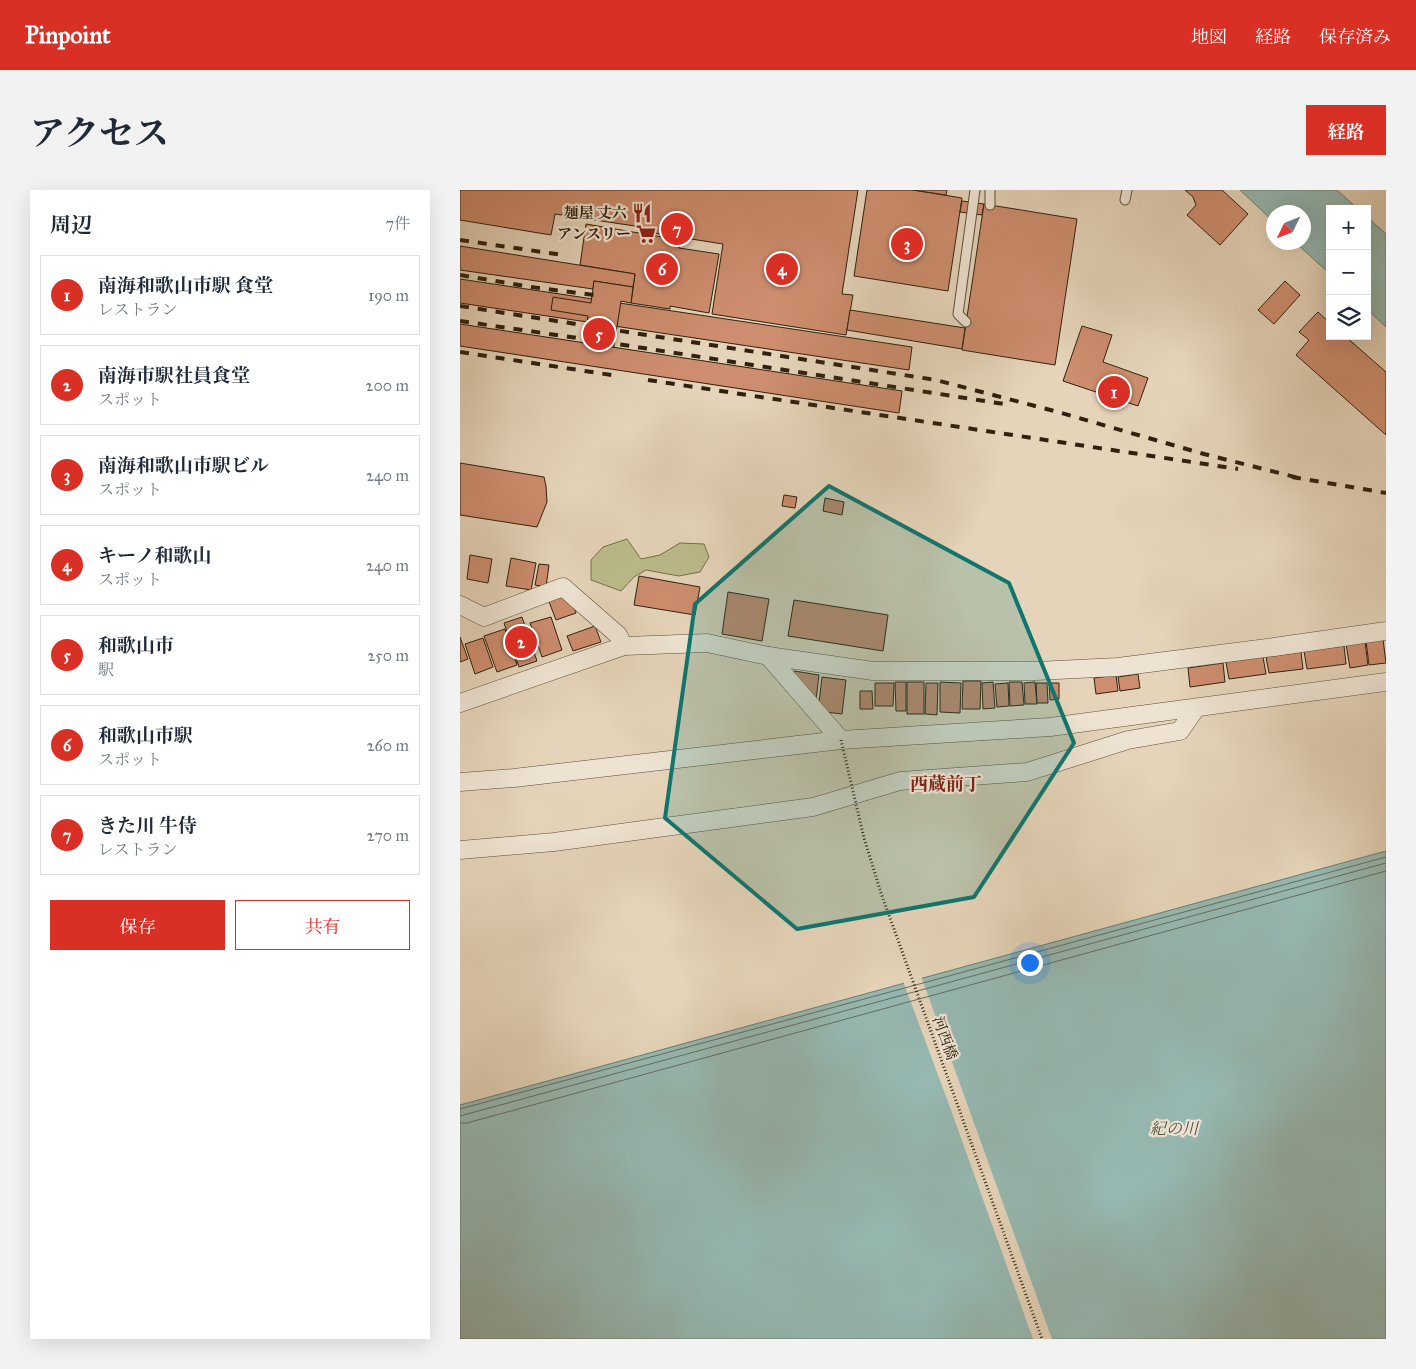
<!DOCTYPE html>
<html lang="ja">
<meta charset="utf-8">
<style>
:root{--surface:#fff;--page:#f2f2f3;--text:#1f2937;--muted:#747a83;--line:#e0e1e3;--accent:#d93025}
body{margin:0;font-family:"IM FELL Great Primer","Noto Serif JP",serif;background:var(--page);color:var(--text)}
.controls{position:absolute;right:15px;top:15px;display:grid;overflow:hidden;border-radius:0px;box-shadow:0 5px 20px #0002}
.controls button{width:45px;height:45px;display:grid;place-items:center;padding:0;border:0;border-bottom:1px solid var(--line);background:var(--surface);color:var(--text);font:25px sans-serif}
.compass{position:absolute;left:806px;top:15px;width:45px;height:45px;border-radius:50%;background:var(--surface);box-shadow:0 5px 20px #0002;rotate:227deg}
.you{position:absolute;left:569px;top:772px;width:18px;height:18px;margin:-12px;border:4px solid #fff;border-radius:50%;background:#1a73e8;box-shadow:0 0 0 8px #1a73e833}
.badge{display:grid;place-items:center;width:32px;height:32px;border-radius:50%;background:var(--accent);color:#fff;font-size:16px;font-weight:700}
.pin{position:absolute;translate:-50% -50%;border:2px solid #fff;box-shadow:0 1px 5px #0006}
.list{margin:0;padding:0;list-style:none}
h2{display:flex;justify-content:space-between;align-items:center;height:65px;margin:0;padding:0 20px;font-size:21px}
h2 small{font-size:16px;font-weight:400;color:var(--muted)}
.list li{display:grid;grid-template-columns:32px 1fr auto;gap:15px;align-items:center;box-sizing:border-box;height:80px;margin:0 10px 10px;padding:0 10px;border:1px solid var(--line);border-radius:0px}
.list b{display:block;font-size:19px;white-space:nowrap}
.list p{margin:0;font-size:16px;white-space:nowrap;color:var(--muted)}
.list em{font-size:16px;font-style:normal;color:var(--muted)}
.actions{display:flex;gap:10px;padding:15px 20px}
.actions a{flex:1;padding:11px 0;border:1px solid var(--accent);border-radius:0px;text-align:center;font-size:18px;color:var(--accent)}
.actions .main{background:var(--accent);color:#fff}
.icon{flex:none;width:28px;height:28px;fill:none;stroke:currentColor;stroke-width:2;stroke-linecap:round;stroke-linejoin:round}
.map{position:relative;flex:none;width:926px;height:1149px;overflow:hidden;border-radius:0px}
header{display:flex;align-items:center;gap:30px;box-sizing:border-box;height:70px;padding:0 25px;background:var(--accent);color:#fff}
header strong{font-size:24px}
nav{display:flex;gap:28px;margin-inline-start:auto;font-size:18px}
.intro{display:flex;align-items:center;justify-content:space-between;box-sizing:border-box;height:120px;padding:0 30px}
h1{margin:0;font-size:35px}
.button{padding:12px 22px;border-radius:0px;background:var(--accent);color:#fff;font-size:18px;font-weight:700}
main{display:flex;gap:30px;padding:0 30px}
aside{flex:1;background:var(--surface);border-radius:0px;box-shadow:0 5px 20px #0002}
.map>svg:first-child{display:block}
.green{fill:#bcbb8a;stroke:#766e4c}
.water{fill:#96b8b1;stroke:#6d7c70}
.pier{fill:#e5d4b9}
.lines{fill:none;stroke-linecap:round;stroke-linejoin:round}
.shore{stroke:#636c60;stroke-width:1}
.building{fill:#cd8d6e;stroke:#30210e}
.service-casing{stroke:#5d4e39;stroke-width:11}
.minor-casing{stroke:#5d4e39;stroke-width:19}
.service{stroke:#eee3d2;stroke-width:9}
.minor{stroke:#eee3d2;stroke-width:18}
.rail{stroke:#30210e;stroke-width:4;stroke-dasharray:9 9;stroke-linecap:butt}
.path-bridge{stroke:#30210e;stroke-width:3;stroke-dasharray:1 2.5;stroke-linecap:butt}
.marked{fill:#0f766e;fill-opacity:0.2;stroke:#0f766e;stroke-width:4;stroke-linejoin:round}
.labels{text-anchor:middle;stroke-width:4.5;stroke-linejoin:round;paint-order:stroke}
.poi-label{font-size:15px;font-weight:bold;fill:#30210e;stroke:#eee3d2;text-anchor:end}
.street-label{font-size:15px;fill:#30210e;stroke:#eee3d2}
.water-label{font-size:16px;font-style:italic;fill:#4f4e3f;stroke:#eee3d2}
.quarter-label{font-size:18px;font-weight:bold;fill:#7a1f14;stroke:#eee3d2}
</style>
<header>
<strong>Pinpoint</strong>
<nav><a>地図</a><a>経路</a><a>保存済み</a></nav>
</header>
<div class="intro"><h1>アクセス</h1><a class="button">経路</a></div>
<main>
<aside>
<h2>周辺<small>7件</small></h2>
<ul class="list">
<li><span class="badge">1</span><div><b>南海和歌山市駅 食堂</b><p>レストラン</p></div><em>190 m</em></li>
<li><span class="badge">2</span><div><b>南海市駅社員食堂</b><p>スポット</p></div><em>200 m</em></li>
<li><span class="badge">3</span><div><b>南海和歌山市駅ビル</b><p>スポット</p></div><em>240 m</em></li>
<li><span class="badge">4</span><div><b>キーノ和歌山</b><p>スポット</p></div><em>240 m</em></li>
<li><span class="badge">5</span><div><b>和歌山市</b><p>駅</p></div><em>250 m</em></li>
<li><span class="badge">6</span><div><b>和歌山市駅</b><p>スポット</p></div><em>260 m</em></li>
<li><span class="badge">7</span><div><b>きた川 牛侍</b><p>レストラン</p></div><em>270 m</em></li>
</ul>
<div class="actions"><a class="main">保存</a><a>共有</a></div>
</aside>
<div class="map">
<svg width="926" height="1149" viewBox="0 0 926 1149">
<rect width="100%" height="100%" fill="#e5d4b9"/>
<filter id="stains"><feTurbulence type="fractalNoise" baseFrequency=".004" numOctaves="4"/><feColorMatrix values="0 0 0 0 .2 0 0 0 0 .09 0 0 0 0 .02 0 0 0 .5 -.17"/></filter>
<radialGradient id="worn" r=".72"><stop offset=".6" stop-color="#630" stop-opacity="0"/><stop offset="1" stop-color="#630" stop-opacity=".3"/></radialGradient>
<polygon class="green" points="167,349 181,369 200,365 220,353 244,354 249,367 240,382 219,386 186,380 174,387 161,401 131,390 131,370 143,357"/>
<g class="water">
<polygon points="780,0 877,0 898,19 870,19 870,84 836,53 844,52 844,22 814,22 813,31"/>
<polygon points="907,27 926,44 926,137 907,119"/>
<polygon points="926,661 926,1149 0,1149 0,915"/>
</g>
<polygon class="pier" points="461,786 553,1041 592,1149 573,1149 491,920 443,791"/>
<g class="lines">
<g class="shore">
<polyline points="0,919 926,667"/>
<polyline points="0,926 926,673"/>
<polyline points="0,933 7,933 926,681"/>
</g>
</g>
<g class="building">
<polygon points="0,0 398,0 382,104 393,105 386,145 252,124 263,54 187,42 188,38 95,24 91,45 0,30"/>
<polygon points="407,0 453,0 502,8 488,101 394,86"/>
<polygon points="453,0 487,0 486,5"/>
<polygon points="725,0 762,0 788,24 760,55 727,25 736,15 733,7"/>
<polygon points="502,11 524,14 522,25 500,22"/>
<polygon points="524,14 617,29 595,175 502,160"/>
<polygon points="126,34 220,50 219,58 259,64 249,123 210,116 210,119 171,113 175,84 120,75"/>
<polygon points="0,56 175,84 173,97 134,91 133,99 0,80"/>
<polygon points="0,89 452,157 449,180 0,113"/>
<polygon points="134,91 173,97 171,113 161,111 153,162 189,167 187,180 89,164 91,151 124,157 128,126 91,120 93,107 131,113"/>
<polygon points="825,91 840,105 814,134 798,120"/>
<polygon points="390,120 505,138 502,159 387,140"/>
<polygon points="858,122 870,133 870,146 885,146 926,182 926,245 836,165 849,150 839,142"/>
<polygon points="0,134 442,201 439,223 0,156"/>
<polygon points="622,136 652,145 643,172 688,188 678,216 603,191"/>
<polygon points="0,273 84,287 86,296 87,312 77,337 0,325"/>
<polygon points="324,305 337,307 335,318 322,316"/>
<polygon points="365,308 384,312 382,325 363,321"/>
<polygon points="10,365 32,369 28,393 7,389"/>
<polygon points="51,368 76,373 71,400 46,396"/>
<polygon points="79,374 89,375 86,397 75,395"/>
<polygon points="179,386 240,397 235,425 174,415"/>
<polygon points="268,402 309,409 302,451 262,444"/>
<polygon points="102,404 114,415 116,423 96,430 88,409"/>
<polygon points="334,410 428,425 423,461 328,446"/>
<polygon points="62,427 77,471 59,477 44,433"/>
<polygon points="91,427 102,460 82,467 70,433"/>
<polygon points="135,436 141,452 113,461 107,446"/>
<polygon points="45,439 57,475 37,482 24,446"/>
<polygon points="0,447 8,469 0,472"/>
<polygon points="23,448 33,477 15,484 5,454"/>
<polygon points="923,449 926,473 909,475 906,451"/>
<polygon points="905,452 908,475 890,478 886,454"/>
<polygon points="884,456 886,474 847,479 844,461"/>
<polygon points="841,462 843,479 809,483 806,467"/>
<polygon points="803,467 806,484 769,489 766,472"/>
<polygon points="763,473 765,492 730,497 728,478"/>
<polygon points="334,481 359,485 355,518 333,489"/>
<polygon points="678,484 680,498 660,501 658,487"/>
<polygon points="656,485 658,501 636,504 634,488"/>
<polygon points="362,487 386,490 382,524 358,521"/>
<polygon points="503,491 521,491 520,519 502,519"/>
<polygon points="435,492 446,492 446,521 436,521"/>
<rect x="447" y="492" width="17" height="32"/>
<polygon points="480,492 501,493 500,523 480,522"/>
<polygon points="533,492 535,518 523,519 522,493"/>
<polygon points="549,492 562,492 564,515 550,516"/>
<polygon points="575,492 577,514 565,514 564,493"/>
<polygon points="415,493 434,493 433,516 415,516"/>
<polygon points="466,493 478,493 477,525 465,524"/>
<polygon points="548,493 549,516 537,517 535,494"/>
<polygon points="576,493 587,493 588,513 577,513"/>
<polygon points="589,493 599,493 599,509 590,510"/>
<polygon points="400,501 412,501 413,519 400,519"/>
</g>
<g class="lines">
<defs>
<g id="service">
<polyline points="530,0 530,15"/>
<polyline points="665,10 667,0"/>
<polyline points="506,132 498,124 515,0"/>
</g>
<g id="minor">
<polyline points="0,415 24,427 103,397 158,445 164,456"/>
<polyline points="308,466 381,550"/>
<polyline points="0,513 164,456 247,453 308,466 413,481 576,481 658,477 814,457 926,441"/>
<polyline points="0,592 54,588 381,550 590,537 926,492"/>
<polyline points="0,660 94,652 353,617 440,591 567,582 668,550 720,541 736,518"/>
</g>
</defs>
<use href="#service" class="service-casing"/>
<use href="#minor" class="minor-casing"/>
<use href="#service" class="service"/>
<use href="#minor" class="minor"/>
<g class="rail">
<polyline points="0,50 103,65"/>
<polyline points="0,85 71,97 142,106"/>
<polyline points="0,116 476,190 598,222 744,264 839,288"/>
<polyline points="0,131 138,151 544,214"/>
<polyline points="0,162 158,186"/>
<polyline points="188,190 778,279"/>
<polyline points="832,287 926,303"/>
</g>
<polyline class="path-bridge" points="381,550 404,648 421,703 582,1149"/>
</g>
<path class="marked" d="M369,296L549,393L614,553L514,707L337,739L205,628L235,414Z"/>
<defs>
<symbol id="restaurant-bare" viewBox="-9 -9 18 18"><path d="M-5-6h1v4h1v-4h1v4h1v-4h1v5L-1.5 .5V6h-2V.5L-5-1ZM5-6V6H3V1.5H1.5Q1.5-4 5-6Z" fill="#8f2418" stroke="#eee3d2" stroke-width="2.5" paint-order="stroke"/></symbol>
<symbol id="supermarket-bare" viewBox="-9 -9 18 18"><path d="M-6-5.5h2.5l.6 2H6L4.5 2H-2.5L-4.4-4H-6ZM-1.5 3.2a1.3 1.3 0 1 0 .1 0ZM3 3.2a1.3 1.3 0 1 0 .1 0Z" fill="#8f2418" stroke="#eee3d2" stroke-width="2.5" paint-order="stroke"/></symbol>
</defs>
<g fill-rule="evenodd">
<use href="#restaurant-bare" x="168" y="9" width="28" height="28"/>
<use href="#supermarket-bare" x="172" y="30" width="28" height="28"/>
</g>
<g class="labels">
<g class="poi-label">
<text x="167" y="28">麺屋 丈六</text>
<text x="171" y="49">アンスリー</text>
</g>
<g class="street-label">
<text transform="translate(485 848) rotate(70)" y="5">河西橋</text>
</g>
<g class="water-label">
<text x="714" y="944">紀の川</text>
</g>
<g class="quarter-label">
<text x="486" y="600">西蔵前丁</text>
</g>
</g>
<rect width="100%" height="100%" filter="url(#stains)"/>
<rect width="100%" height="100%" fill="url(#worn)"/>
</svg>
<div class="controls">
<button>+</button>
<button>−</button>
<button><svg class="icon" aria-label="layers" viewBox="0 0 24 24"><path d="M12 4l9 5-9 5-9-5zM3 14l9 5 9-5"/></svg></button>
</div>
<svg class="compass" viewBox="-18 -18 36 36"><path d="M0-13l5 13h-10z" fill="#e53935"/><path d="M0 13l5-13h-10z" fill="#747a83"/></svg>
<div class="you"></div>
<div class="pin badge" style="left:654px;top:202px">1</div>
<div class="pin badge" style="left:61px;top:452px">2</div>
<div class="pin badge" style="left:447px;top:54px">3</div>
<div class="pin badge" style="left:322px;top:79px">4</div>
<div class="pin badge" style="left:139px;top:144px">5</div>
<div class="pin badge" style="left:202px;top:79px">6</div>
<div class="pin badge" style="left:217px;top:39px">7</div>
</div>
</main>
